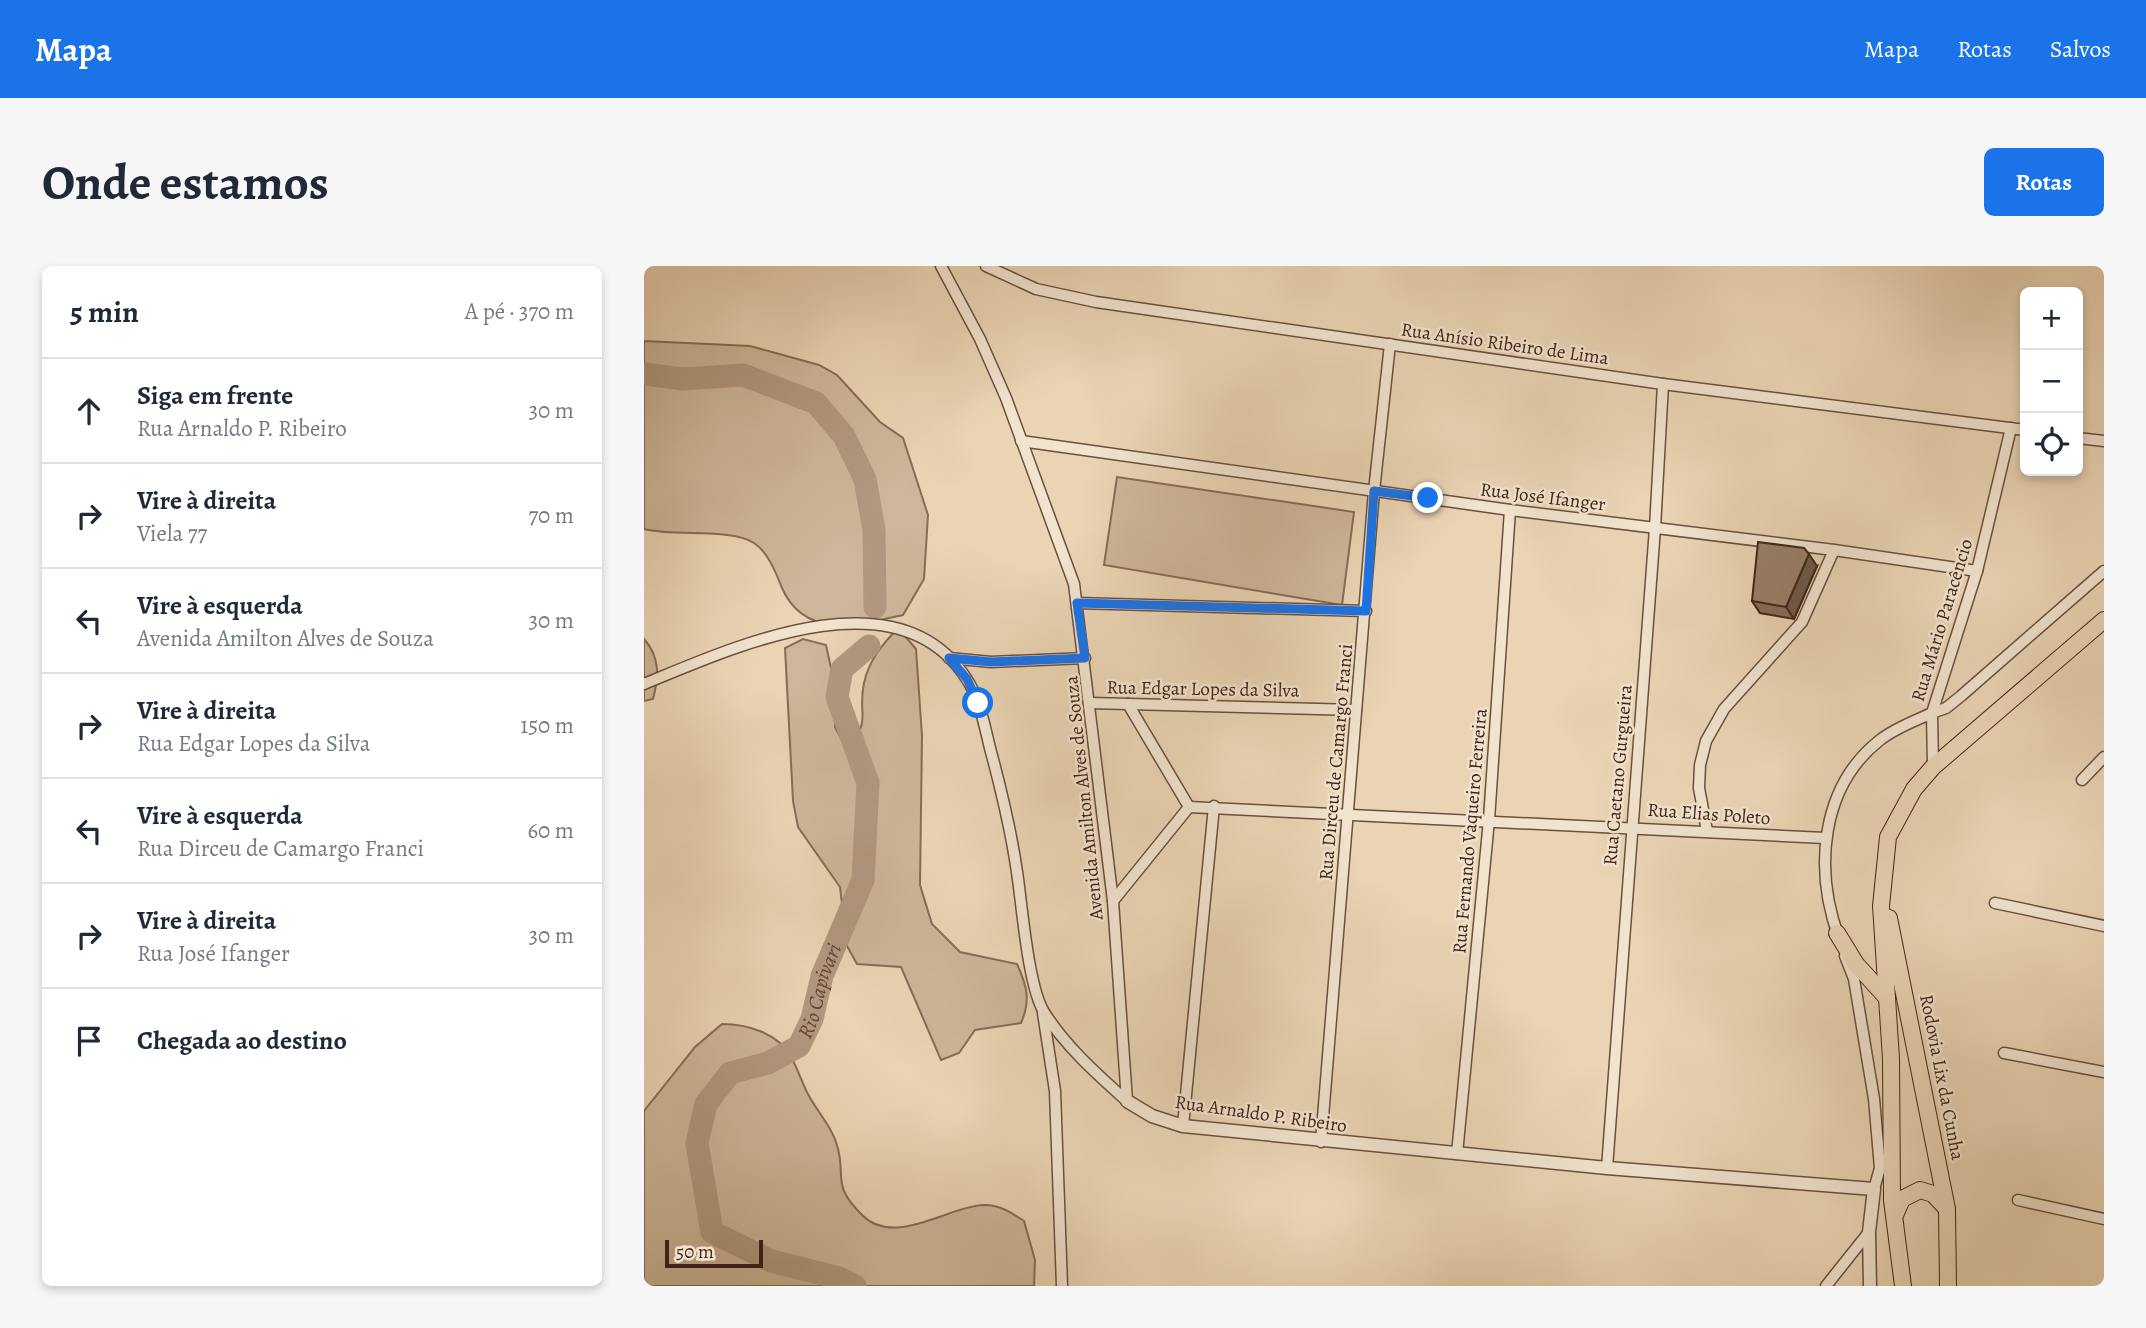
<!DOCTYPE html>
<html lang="pt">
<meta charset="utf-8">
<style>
:root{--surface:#fff;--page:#f6f6f7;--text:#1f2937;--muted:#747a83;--line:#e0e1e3;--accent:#1a73e8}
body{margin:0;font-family:Alegreya,serif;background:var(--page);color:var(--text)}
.controls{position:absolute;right:21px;top:21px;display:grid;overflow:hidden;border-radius:10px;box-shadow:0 4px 10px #0003}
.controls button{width:63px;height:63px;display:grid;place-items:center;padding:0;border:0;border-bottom:2px solid var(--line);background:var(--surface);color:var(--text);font:35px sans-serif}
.scale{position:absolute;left:21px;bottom:18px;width:98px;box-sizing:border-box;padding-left:7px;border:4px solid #422315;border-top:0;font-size:19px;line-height:24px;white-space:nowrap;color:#422315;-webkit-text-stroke:5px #f1e3ce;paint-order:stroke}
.stop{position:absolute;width:21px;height:21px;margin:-16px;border:5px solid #1a73e8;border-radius:50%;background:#fff}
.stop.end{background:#1a73e8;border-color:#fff;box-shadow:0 2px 7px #0008}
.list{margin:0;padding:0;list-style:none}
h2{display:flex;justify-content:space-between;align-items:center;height:91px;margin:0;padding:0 28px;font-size:30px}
h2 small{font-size:23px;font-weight:400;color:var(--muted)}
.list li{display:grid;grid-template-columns:46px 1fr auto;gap:21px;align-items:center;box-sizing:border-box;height:105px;padding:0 28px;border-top:2px solid var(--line)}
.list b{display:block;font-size:26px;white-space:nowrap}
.list p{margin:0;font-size:23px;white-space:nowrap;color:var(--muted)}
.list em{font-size:23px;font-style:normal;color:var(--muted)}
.icon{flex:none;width:38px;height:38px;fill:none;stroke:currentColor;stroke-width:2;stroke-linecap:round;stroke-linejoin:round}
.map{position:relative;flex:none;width:1460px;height:1020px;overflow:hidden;border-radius:10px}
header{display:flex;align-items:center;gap:42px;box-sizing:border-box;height:98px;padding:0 35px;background:var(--accent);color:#fff}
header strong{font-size:33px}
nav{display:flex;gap:38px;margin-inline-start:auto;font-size:24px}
.intro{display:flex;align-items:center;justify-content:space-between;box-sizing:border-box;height:168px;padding:0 42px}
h1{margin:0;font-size:49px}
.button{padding:18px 32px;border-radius:10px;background:var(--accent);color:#fff;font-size:24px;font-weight:700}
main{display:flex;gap:42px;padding:0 42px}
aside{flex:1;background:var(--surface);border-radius:10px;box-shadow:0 4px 10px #0003}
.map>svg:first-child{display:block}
.green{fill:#cdb699;stroke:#886c57;stroke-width:2}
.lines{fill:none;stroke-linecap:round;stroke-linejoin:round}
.river{stroke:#b1987e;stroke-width:23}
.minor-casing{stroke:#6c4f3d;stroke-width:13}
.tertiary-casing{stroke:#6c4f3d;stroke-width:15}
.primary-casing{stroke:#422315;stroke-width:18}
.minor{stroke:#f1e3ce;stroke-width:10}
.tertiary{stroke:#f1e3ce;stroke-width:12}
.primary{stroke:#ead4b4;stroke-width:16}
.wall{fill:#846d59;stroke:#422315;stroke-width:2}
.shaded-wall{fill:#6b5949;stroke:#422315;stroke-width:2}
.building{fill:#997f68;stroke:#422315;stroke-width:2}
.route{stroke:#1a73e8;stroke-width:9}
.labels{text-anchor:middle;stroke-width:5;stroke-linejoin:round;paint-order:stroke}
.street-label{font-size:19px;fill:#422315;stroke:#f1e3ce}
.water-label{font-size:21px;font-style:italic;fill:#634634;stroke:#f1e3ce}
</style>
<header>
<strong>Mapa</strong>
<nav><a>Mapa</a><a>Rotas</a><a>Salvos</a></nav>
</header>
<div class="intro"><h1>Onde estamos</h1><a class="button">Rotas</a></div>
<main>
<aside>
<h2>5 min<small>A pé · 370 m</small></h2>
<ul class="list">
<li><svg class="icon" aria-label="ahead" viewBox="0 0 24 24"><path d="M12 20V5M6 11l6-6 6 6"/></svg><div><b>Siga em frente</b><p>Rua Arnaldo P. Ribeiro</p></div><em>30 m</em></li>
<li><svg class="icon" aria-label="right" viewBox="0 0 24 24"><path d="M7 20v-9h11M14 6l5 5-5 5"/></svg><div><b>Vire à direita</b><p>Viela 77</p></div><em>70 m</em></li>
<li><svg class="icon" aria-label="left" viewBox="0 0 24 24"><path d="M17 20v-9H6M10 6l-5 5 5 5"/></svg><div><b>Vire à esquerda</b><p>Avenida Amilton Alves de Souza</p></div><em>30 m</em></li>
<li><svg class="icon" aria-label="right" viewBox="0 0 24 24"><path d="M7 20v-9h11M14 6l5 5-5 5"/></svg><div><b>Vire à direita</b><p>Rua Edgar Lopes da Silva</p></div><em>150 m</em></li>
<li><svg class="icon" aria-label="left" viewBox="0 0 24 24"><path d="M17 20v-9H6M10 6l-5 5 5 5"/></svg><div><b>Vire à esquerda</b><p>Rua Dirceu de Camargo Franci</p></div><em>60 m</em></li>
<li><svg class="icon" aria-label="right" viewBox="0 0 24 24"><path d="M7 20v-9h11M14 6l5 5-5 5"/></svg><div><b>Vire à direita</b><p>Rua José Ifanger</p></div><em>30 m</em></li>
<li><svg class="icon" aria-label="arrive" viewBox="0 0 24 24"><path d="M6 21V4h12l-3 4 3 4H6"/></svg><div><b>Chegada ao destino</b></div></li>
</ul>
</aside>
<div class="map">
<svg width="1460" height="1020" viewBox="0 0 1460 1020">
<rect width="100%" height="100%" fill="#ead4b4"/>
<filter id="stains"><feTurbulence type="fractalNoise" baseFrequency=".00286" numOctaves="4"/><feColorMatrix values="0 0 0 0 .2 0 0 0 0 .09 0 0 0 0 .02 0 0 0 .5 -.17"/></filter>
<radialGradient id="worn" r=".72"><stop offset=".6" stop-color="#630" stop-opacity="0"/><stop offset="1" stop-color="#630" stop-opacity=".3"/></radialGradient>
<g class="green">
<path d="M0,75L106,80L175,99L193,109L236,156L259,172L284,249L280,313L259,349C214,359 161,374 138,322C132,307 124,286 110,277C88,262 31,271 0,263Z"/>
<polygon points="473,211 710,246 698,339 460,299"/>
<path d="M254,362L272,383L278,470L276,619L288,658L316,686L373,698C383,720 387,734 377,757L331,764L315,787L297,794L257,701L213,698L203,680L196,621L154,561L149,535L141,382L159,373L182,379L191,420V461L203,484C229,451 213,451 220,417C225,394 238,379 254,362Z"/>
<path d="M0,373C16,391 15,410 9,433L0,435Z"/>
<path d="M78,758C103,758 134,767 147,791C154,803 158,817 165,830C173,845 187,860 192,876C204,911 185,916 218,949C251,982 303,940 341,939C356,939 368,947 380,955L391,994L390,1020H0V845L51,781Z"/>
</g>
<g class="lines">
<g class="river">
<polyline points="0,108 39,113 99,109 172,137 200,170 221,213 230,264 231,341"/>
<path id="s1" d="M211,1020L195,1012L127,995L68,966L53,877L62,838L86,807L124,797L155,780L168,753L178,710L219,614L224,517L193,431L198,403L225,380"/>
</g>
<defs>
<g id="minor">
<polyline points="297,0 336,73 362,132 430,318 469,635 483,835"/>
<polyline points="342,0 392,23 452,36 1019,118 1381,164"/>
<polyline points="1434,172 1460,175"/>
<polyline points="377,175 866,244 1190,284 1333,305"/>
<polyline points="433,337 722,345"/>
<polyline points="305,392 347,396 441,392"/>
<path d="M0,418C88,382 253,305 322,412C336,433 340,458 346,482C357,523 367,564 373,606C378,639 384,720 400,746C421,780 454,809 483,835"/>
<polyline points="446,437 712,444"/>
<polyline points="484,438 545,541"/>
<polyline points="1289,501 1288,447 1302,442 1317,430 1460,305"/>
<polyline points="1438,514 1460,491"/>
<polyline points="545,541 1181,572"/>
<polyline points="1063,565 1055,522 1056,499 1062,475 1080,443 1158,356 1190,284"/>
<polyline points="469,635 545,541"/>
<polyline points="1351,637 1460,660"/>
<path d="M1195,672C1170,604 1176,521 1236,474C1251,462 1271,455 1288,447L1333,305L1367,162"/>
<polyline points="1201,690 1210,713 1230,833 1236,902 1230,923"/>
<polyline points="399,747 411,825 418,1020"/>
<polyline points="1360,787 1460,806"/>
<polyline points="539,860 570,540"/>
<polyline points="677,876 730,225 746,78"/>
<polyline points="813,888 845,554 866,244"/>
<polyline points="963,902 1011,262 1019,118"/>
<polyline points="1374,934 1460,953"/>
<polyline points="1182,1020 1225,966"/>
</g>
<polyline id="tertiary" points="483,835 508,850 539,860 963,902 1230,923 1225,966 1226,1020"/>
<g id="primary">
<polyline points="1245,652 1303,943 1304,1020"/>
<polyline points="1193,667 1212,698 1243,732"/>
<polyline points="1252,947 1258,933 1276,924 1289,928 1303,943"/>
<polyline points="1259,1020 1248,934 1247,793 1237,640 1244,571 1270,523 1289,501 1460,354"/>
</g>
</defs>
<use href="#minor" class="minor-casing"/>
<use href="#tertiary" class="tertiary-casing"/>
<use href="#primary" class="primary-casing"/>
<use href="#minor" class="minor"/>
<use href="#tertiary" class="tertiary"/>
<use href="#primary" class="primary"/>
</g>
<polygon class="wall" points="1173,300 1150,353 1116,347 1108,335"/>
<polygon class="shaded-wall" points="1165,288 1173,300 1150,353 1142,341"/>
<polygon class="building" points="1114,276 1160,282 1165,288 1142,341 1108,335"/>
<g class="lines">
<polyline class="route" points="334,437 323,413 305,392 347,396 441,392 433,337 722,345 730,225 784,232"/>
</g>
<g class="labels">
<g class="street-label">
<text transform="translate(861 77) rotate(8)" y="7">Rua Anísio Ribeiro de Lima</text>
<text transform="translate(899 230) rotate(7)" y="7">Rua José Ifanger</text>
<text transform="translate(1297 354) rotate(-73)" y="7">Rua Mário Paracêncio</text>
<text transform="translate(559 422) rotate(1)" y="7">Rua Edgar Lopes da Silva</text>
<text transform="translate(691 496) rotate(-85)" y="7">Rua Dirceu de Camargo Franci</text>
<text transform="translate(973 509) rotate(-85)" y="7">Rua Caetano Gurgueira</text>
<text transform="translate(439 532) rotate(-96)" y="7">Avenida Amilton Alves de Souza</text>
<text transform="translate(1065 547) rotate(4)" y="7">Rua Elias Poleto</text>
<text transform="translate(825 565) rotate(-85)" y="7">Rua Fernando Vaqueiro Ferreira</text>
<text transform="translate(1299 811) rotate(79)" y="7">Rodovia Lix da Cunha</text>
<text transform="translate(617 847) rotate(8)" y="7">Rua Arnaldo P. Ribeiro</text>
</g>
<g class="water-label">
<text dy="7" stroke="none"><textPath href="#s1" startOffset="457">Rio Capivari</textPath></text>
</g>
</g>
<rect width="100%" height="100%" filter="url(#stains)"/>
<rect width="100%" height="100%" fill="url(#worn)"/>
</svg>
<div class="controls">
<button>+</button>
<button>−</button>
<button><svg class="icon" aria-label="locate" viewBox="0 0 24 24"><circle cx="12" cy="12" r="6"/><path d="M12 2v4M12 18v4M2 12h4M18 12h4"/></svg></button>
</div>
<div class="scale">50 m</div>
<div class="stop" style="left:334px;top:437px"></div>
<div class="stop end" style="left:784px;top:232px"></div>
</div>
</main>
